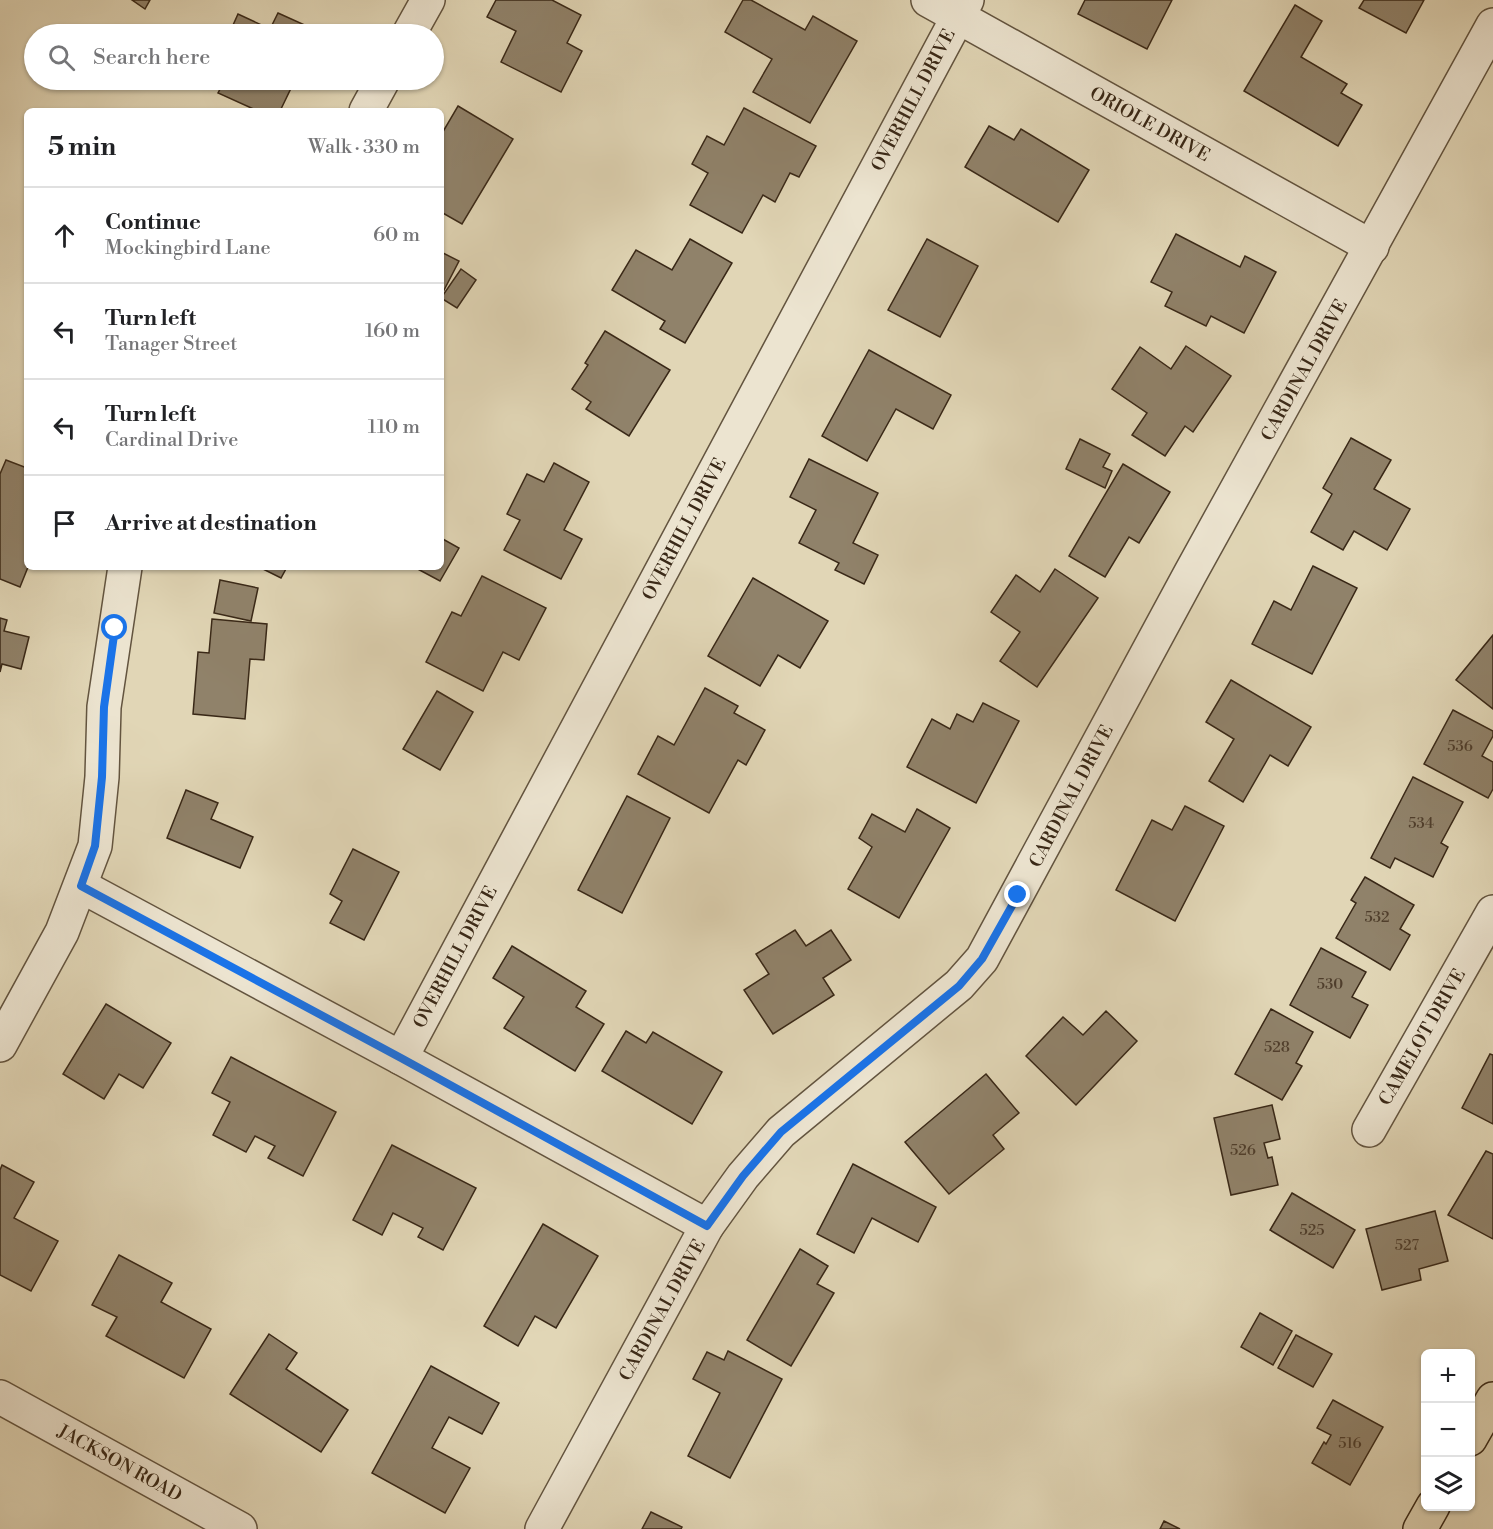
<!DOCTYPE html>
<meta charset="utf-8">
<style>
:root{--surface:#fff;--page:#f6f6f6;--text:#202124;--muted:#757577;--line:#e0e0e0}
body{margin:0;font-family:"Libre Bodoni",serif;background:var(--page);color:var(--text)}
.controls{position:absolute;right:18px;bottom:18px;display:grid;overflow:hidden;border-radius:9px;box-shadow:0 2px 4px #0004}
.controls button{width:54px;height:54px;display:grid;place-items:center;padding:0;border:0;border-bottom:2px solid var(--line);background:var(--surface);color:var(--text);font:30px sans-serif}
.stop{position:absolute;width:18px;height:18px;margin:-14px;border:4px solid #1a73e8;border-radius:50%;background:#fff}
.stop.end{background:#1a73e8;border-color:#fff;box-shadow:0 2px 6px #0008}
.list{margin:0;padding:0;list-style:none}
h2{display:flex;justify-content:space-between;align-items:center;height:78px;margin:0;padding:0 24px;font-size:26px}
h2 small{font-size:20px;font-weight:400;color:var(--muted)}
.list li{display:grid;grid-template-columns:39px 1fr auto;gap:18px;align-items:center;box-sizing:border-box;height:96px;padding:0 24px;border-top:2px solid var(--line)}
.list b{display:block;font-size:22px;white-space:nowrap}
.list p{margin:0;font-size:20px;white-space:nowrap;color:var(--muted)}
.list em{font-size:20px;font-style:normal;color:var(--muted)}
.icon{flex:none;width:33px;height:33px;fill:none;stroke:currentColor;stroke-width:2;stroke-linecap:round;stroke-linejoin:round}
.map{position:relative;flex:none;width:1493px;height:1529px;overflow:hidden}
.search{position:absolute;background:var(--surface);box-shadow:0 2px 4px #0004;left:24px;top:24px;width:420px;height:66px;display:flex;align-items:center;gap:15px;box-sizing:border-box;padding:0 21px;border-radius:33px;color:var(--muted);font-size:22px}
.panel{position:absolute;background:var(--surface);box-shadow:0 2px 4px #0004;left:24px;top:108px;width:420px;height:462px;border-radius:9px}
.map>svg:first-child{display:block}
.building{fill:#90826a;stroke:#392817;stroke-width:1.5}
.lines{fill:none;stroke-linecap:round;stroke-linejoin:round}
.minor-casing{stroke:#63543f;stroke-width:36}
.major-casing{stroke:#392817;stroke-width:36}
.minor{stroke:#ece4d0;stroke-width:33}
.major{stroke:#e1d6b6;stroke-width:33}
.route{stroke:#1a73e8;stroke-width:8}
.labels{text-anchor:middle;stroke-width:6;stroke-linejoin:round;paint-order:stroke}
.number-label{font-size:15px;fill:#4f3e2c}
.street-label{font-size:18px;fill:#392817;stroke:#ece4d0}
</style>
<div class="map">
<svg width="1493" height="1529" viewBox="0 0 1493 1529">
<rect width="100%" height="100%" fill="#e1d6b6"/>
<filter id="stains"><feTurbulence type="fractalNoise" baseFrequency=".00333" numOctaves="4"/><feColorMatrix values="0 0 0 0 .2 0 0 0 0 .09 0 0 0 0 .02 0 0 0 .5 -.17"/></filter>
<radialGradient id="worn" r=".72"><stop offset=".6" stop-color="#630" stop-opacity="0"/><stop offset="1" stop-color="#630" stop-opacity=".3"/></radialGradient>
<g class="building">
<polygon points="132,0 150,0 145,9"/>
<polygon points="496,0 552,0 581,15 567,43 582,51 561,92 501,62 516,31 487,17"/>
<polygon points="743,0 751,0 805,30 813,16 857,41 810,123 753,92 772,59 725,32"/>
<polygon points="1085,0 1172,0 1147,49 1078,14"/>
<polygon points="1364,0 1424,0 1406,33 1359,8"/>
<polygon points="1295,5 1322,21 1301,57 1347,84 1341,93 1362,105 1338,146 1244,91"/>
<polygon points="278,13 318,31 316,34 229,34 238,14 270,29"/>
<polygon points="225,80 295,80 280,111 258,111 218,93"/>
<polygon points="458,106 513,139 462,224 441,212 441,135"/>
<polygon points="744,108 816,146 799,177 790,173 775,202 763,195 742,233 690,205 708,173 692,164 707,136 724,145"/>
<polygon points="989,126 1014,140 1021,129 1089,170 1058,222 965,167"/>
<polygon points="1176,234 1240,267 1245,256 1276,272 1244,333 1211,316 1206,326 1165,306 1172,292 1151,282"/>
<polygon points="690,239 732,263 685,343 660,329 665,321 612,290 636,250 672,270"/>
<polygon points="927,239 978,266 940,337 888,310"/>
<polygon points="441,252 459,261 441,296"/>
<polygon points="461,269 476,280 457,308 441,298"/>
<polygon points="605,331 670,370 629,436 586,409 591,402 572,389 588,365 585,363"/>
<polygon points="1186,346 1231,376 1193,432 1185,426 1165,456 1132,435 1147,413 1112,389 1140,347 1171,369"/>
<polygon points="869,350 951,395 933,429 896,409 867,461 822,436"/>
<polygon points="1351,438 1391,460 1374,489 1410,509 1387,550 1354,531 1343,550 1311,532 1332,494 1323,488"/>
<polygon points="1080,439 1110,454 1103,467 1112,471 1105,488 1066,469"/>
<polygon points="809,459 878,493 853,543 878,555 864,584 835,570 839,563 799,543 816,510 790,497"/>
<polygon points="6,460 27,468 28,567 20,587 0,579 0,474"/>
<polygon points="554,463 589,482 564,530 582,539 561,579 504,550 520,520 507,514 527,474 544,482"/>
<polygon points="1123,464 1170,492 1139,543 1129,537 1105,577 1069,556"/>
<polygon points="441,538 459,548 440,581 414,567 441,567"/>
<polygon points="1313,566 1357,588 1312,674 1252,644 1274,601 1291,610"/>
<polygon points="259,567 287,567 281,578"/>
<polygon points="1055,569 1098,598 1037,687 1000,661 1020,632 991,612 1016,575 1040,592"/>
<polygon points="482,576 546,608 519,660 503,652 483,691 426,662 452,612 461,616"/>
<polygon points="753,578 828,621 800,668 778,655 760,686 708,656"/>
<polygon points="220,580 258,588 251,621 214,613"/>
<polygon points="0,618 7,620 4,631 29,637 21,669 2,664 0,672"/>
<polygon points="212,619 267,624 264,660 250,659 245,719 193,714 198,652 209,653"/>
<polygon points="1493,635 1493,709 1456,680"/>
<polygon points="1231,680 1311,727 1288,766 1270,755 1243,802 1209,781 1234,739 1206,722"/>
<polygon points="705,688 738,706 734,713 765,730 746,765 738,760 709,813 638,774 658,736 674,745"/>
<polygon points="437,691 473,712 440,770 403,749"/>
<polygon points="983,703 1019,721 976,803 907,767 932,719 950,729 957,714 973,722"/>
<polygon points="1453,710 1493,731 1493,736 1482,756 1493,762 1493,789 1488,798 1424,764"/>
<polygon points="1413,777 1463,802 1441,843 1448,847 1433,877 1395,858 1390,868 1371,858"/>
<polygon points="186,790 218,803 211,819 253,837 240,868 167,838"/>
<polygon points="627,796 670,818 622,913 578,890"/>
<polygon points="1185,806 1224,826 1175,921 1116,890 1152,820 1172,830"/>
<polygon points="917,809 950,828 899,918 848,889 872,847 859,838 872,814 905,832"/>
<polygon points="353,849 399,872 364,940 330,923 342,901 330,894"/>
<polygon points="1365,877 1414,905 1400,929 1410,935 1390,970 1336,938 1356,903 1351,900"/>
<polygon points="795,930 806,946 831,930 851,960 823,978 834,995 773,1034 744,990 769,974 756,954"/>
<polygon points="512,946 586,991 576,1007 604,1024 575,1071 504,1028 524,997 493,978"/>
<polygon points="1321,948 1366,972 1352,997 1368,1005 1350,1038 1290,1005"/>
<polygon points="106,1004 171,1043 143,1088 119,1074 104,1099 63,1074"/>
<polygon points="1271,1009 1313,1032 1296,1063 1302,1066 1282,1100 1235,1074"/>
<polygon points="1106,1011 1137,1041 1076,1105 1026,1056 1063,1017 1083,1035"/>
<polygon points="626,1031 646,1043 653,1032 722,1072 692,1124 602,1071"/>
<polygon points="1490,1054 1493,1055 1493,1124 1462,1108"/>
<polygon points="231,1057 336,1112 303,1176 268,1158 275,1146 255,1136 246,1152 213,1135 230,1102 212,1093"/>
<polygon points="986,1074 1019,1113 993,1135 1004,1149 949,1194 905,1142"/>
<polygon points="1272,1105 1280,1139 1264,1143 1268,1158 1272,1157 1278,1185 1231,1195 1214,1118"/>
<polygon points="392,1145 476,1188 443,1250 418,1237 423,1228 393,1213 382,1235 353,1220"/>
<polygon points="1486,1151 1493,1154 1493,1239 1448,1215"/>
<polygon points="853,1164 936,1207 918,1242 872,1218 854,1253 817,1234"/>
<polygon points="2,1165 34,1182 14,1218 58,1241 31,1291 0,1275 0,1170"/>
<polygon points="1292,1193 1355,1230 1333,1268 1270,1230"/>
<polygon points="1435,1211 1448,1261 1419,1269 1421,1280 1382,1290 1366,1229"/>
<polygon points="543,1224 598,1256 556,1328 535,1316 518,1346 484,1326"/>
<polygon points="800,1249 828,1266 817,1284 834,1293 791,1366 747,1340"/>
<polygon points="119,1255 172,1283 161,1302 211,1329 184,1378 106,1336 117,1317 92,1305"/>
<polygon points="1260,1313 1292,1331 1273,1365 1241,1347"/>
<polygon points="269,1334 297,1353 286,1369 348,1410 321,1452 230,1394"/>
<polygon points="1296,1335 1332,1354 1313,1387 1278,1368"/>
<polygon points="728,1351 782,1379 730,1478 688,1456 720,1393 693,1379 707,1352 724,1360"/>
<polygon points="431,1366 499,1403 482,1434 449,1417 432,1448 470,1468 445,1513 372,1473"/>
<polygon points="1333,1400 1383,1427 1350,1485 1312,1463 1324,1442 1326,1444 1331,1435 1317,1428"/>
<polygon points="651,1512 682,1527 681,1529 642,1529"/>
<polygon points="1164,1521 1180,1529 1160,1529"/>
</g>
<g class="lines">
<defs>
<g id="minor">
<polyline points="928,0 1372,247"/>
<polyline points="409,34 428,0"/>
<polyline points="366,111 383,80"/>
<polyline points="81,886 401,1058 707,1226"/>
<polyline points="0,1045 62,932 95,846 102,777 104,707 125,567"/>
<polyline points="401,1058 967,0"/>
<polyline points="1369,1130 1493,912"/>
<polyline points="0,1397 240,1529"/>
<polyline points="542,1529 707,1226 743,1176 781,1132 959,985 982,959 1190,574 1493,25"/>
</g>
<g id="major">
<polyline points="1470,1439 1493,1399"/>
<polyline points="1420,1529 1433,1506"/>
</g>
</defs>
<use href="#minor" class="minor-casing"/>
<use href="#major" class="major-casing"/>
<use href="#minor" class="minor"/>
<use href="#major" class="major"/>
</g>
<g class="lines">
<polyline class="route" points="115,628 104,707 102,777 95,846 81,886 401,1058 707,1226 743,1176 781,1132 959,986 982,959 1018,895"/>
</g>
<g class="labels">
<g class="number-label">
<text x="1460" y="751">536</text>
<text x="1421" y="828">534</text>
<text x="1377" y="922">532</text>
<text x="1330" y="989">530</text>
<text x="1277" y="1052">528</text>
<text x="1243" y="1155">526</text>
<text x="1312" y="1235">525</text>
<text x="1407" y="1250">527</text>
<text x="1350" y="1448">516</text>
</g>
<g class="street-label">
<text transform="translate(913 100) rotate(-62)" y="6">OVERHILL DRIVE</text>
<text transform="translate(1150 124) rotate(29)" y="6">ORIOLE DRIVE</text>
<text transform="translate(1304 370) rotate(-61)" y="6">CARDINAL DRIVE</text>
<text transform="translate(684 529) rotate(-62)" y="6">OVERHILL DRIVE</text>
<text transform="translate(1071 796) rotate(-62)" y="6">CARDINAL DRIVE</text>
<text transform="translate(455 957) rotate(-62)" y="6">OVERHILL DRIVE</text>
<text transform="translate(1422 1037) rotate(-60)" y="6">CAMELOT DRIVE</text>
<text transform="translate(662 1310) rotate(-61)" y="6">CARDINAL DRIVE</text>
<text transform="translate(120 1463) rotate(29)" y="6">JACKSON ROAD</text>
</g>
</g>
<rect width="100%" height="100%" filter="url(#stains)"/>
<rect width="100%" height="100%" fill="url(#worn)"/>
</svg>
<div class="controls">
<button>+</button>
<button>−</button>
<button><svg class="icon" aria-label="layers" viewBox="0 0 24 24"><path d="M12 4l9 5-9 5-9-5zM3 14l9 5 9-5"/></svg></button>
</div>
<div class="stop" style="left:115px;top:628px"></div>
<div class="stop end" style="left:1018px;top:895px"></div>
<div class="search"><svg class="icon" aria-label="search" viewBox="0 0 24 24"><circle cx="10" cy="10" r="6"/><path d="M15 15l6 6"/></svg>Search here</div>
<section class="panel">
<h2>5 min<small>Walk · 330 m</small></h2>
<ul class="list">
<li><svg class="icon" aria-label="ahead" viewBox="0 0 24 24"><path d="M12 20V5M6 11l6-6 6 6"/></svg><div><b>Continue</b><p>Mockingbird Lane</p></div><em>60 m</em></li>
<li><svg class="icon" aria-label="left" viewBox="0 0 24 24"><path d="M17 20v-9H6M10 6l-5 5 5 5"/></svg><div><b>Turn left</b><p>Tanager Street</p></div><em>160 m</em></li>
<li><svg class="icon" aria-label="left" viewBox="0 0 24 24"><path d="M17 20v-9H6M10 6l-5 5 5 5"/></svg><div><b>Turn left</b><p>Cardinal Drive</p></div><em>110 m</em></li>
<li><svg class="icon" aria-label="arrive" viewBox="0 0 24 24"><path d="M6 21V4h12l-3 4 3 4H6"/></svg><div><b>Arrive at destination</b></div></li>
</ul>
</section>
</div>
